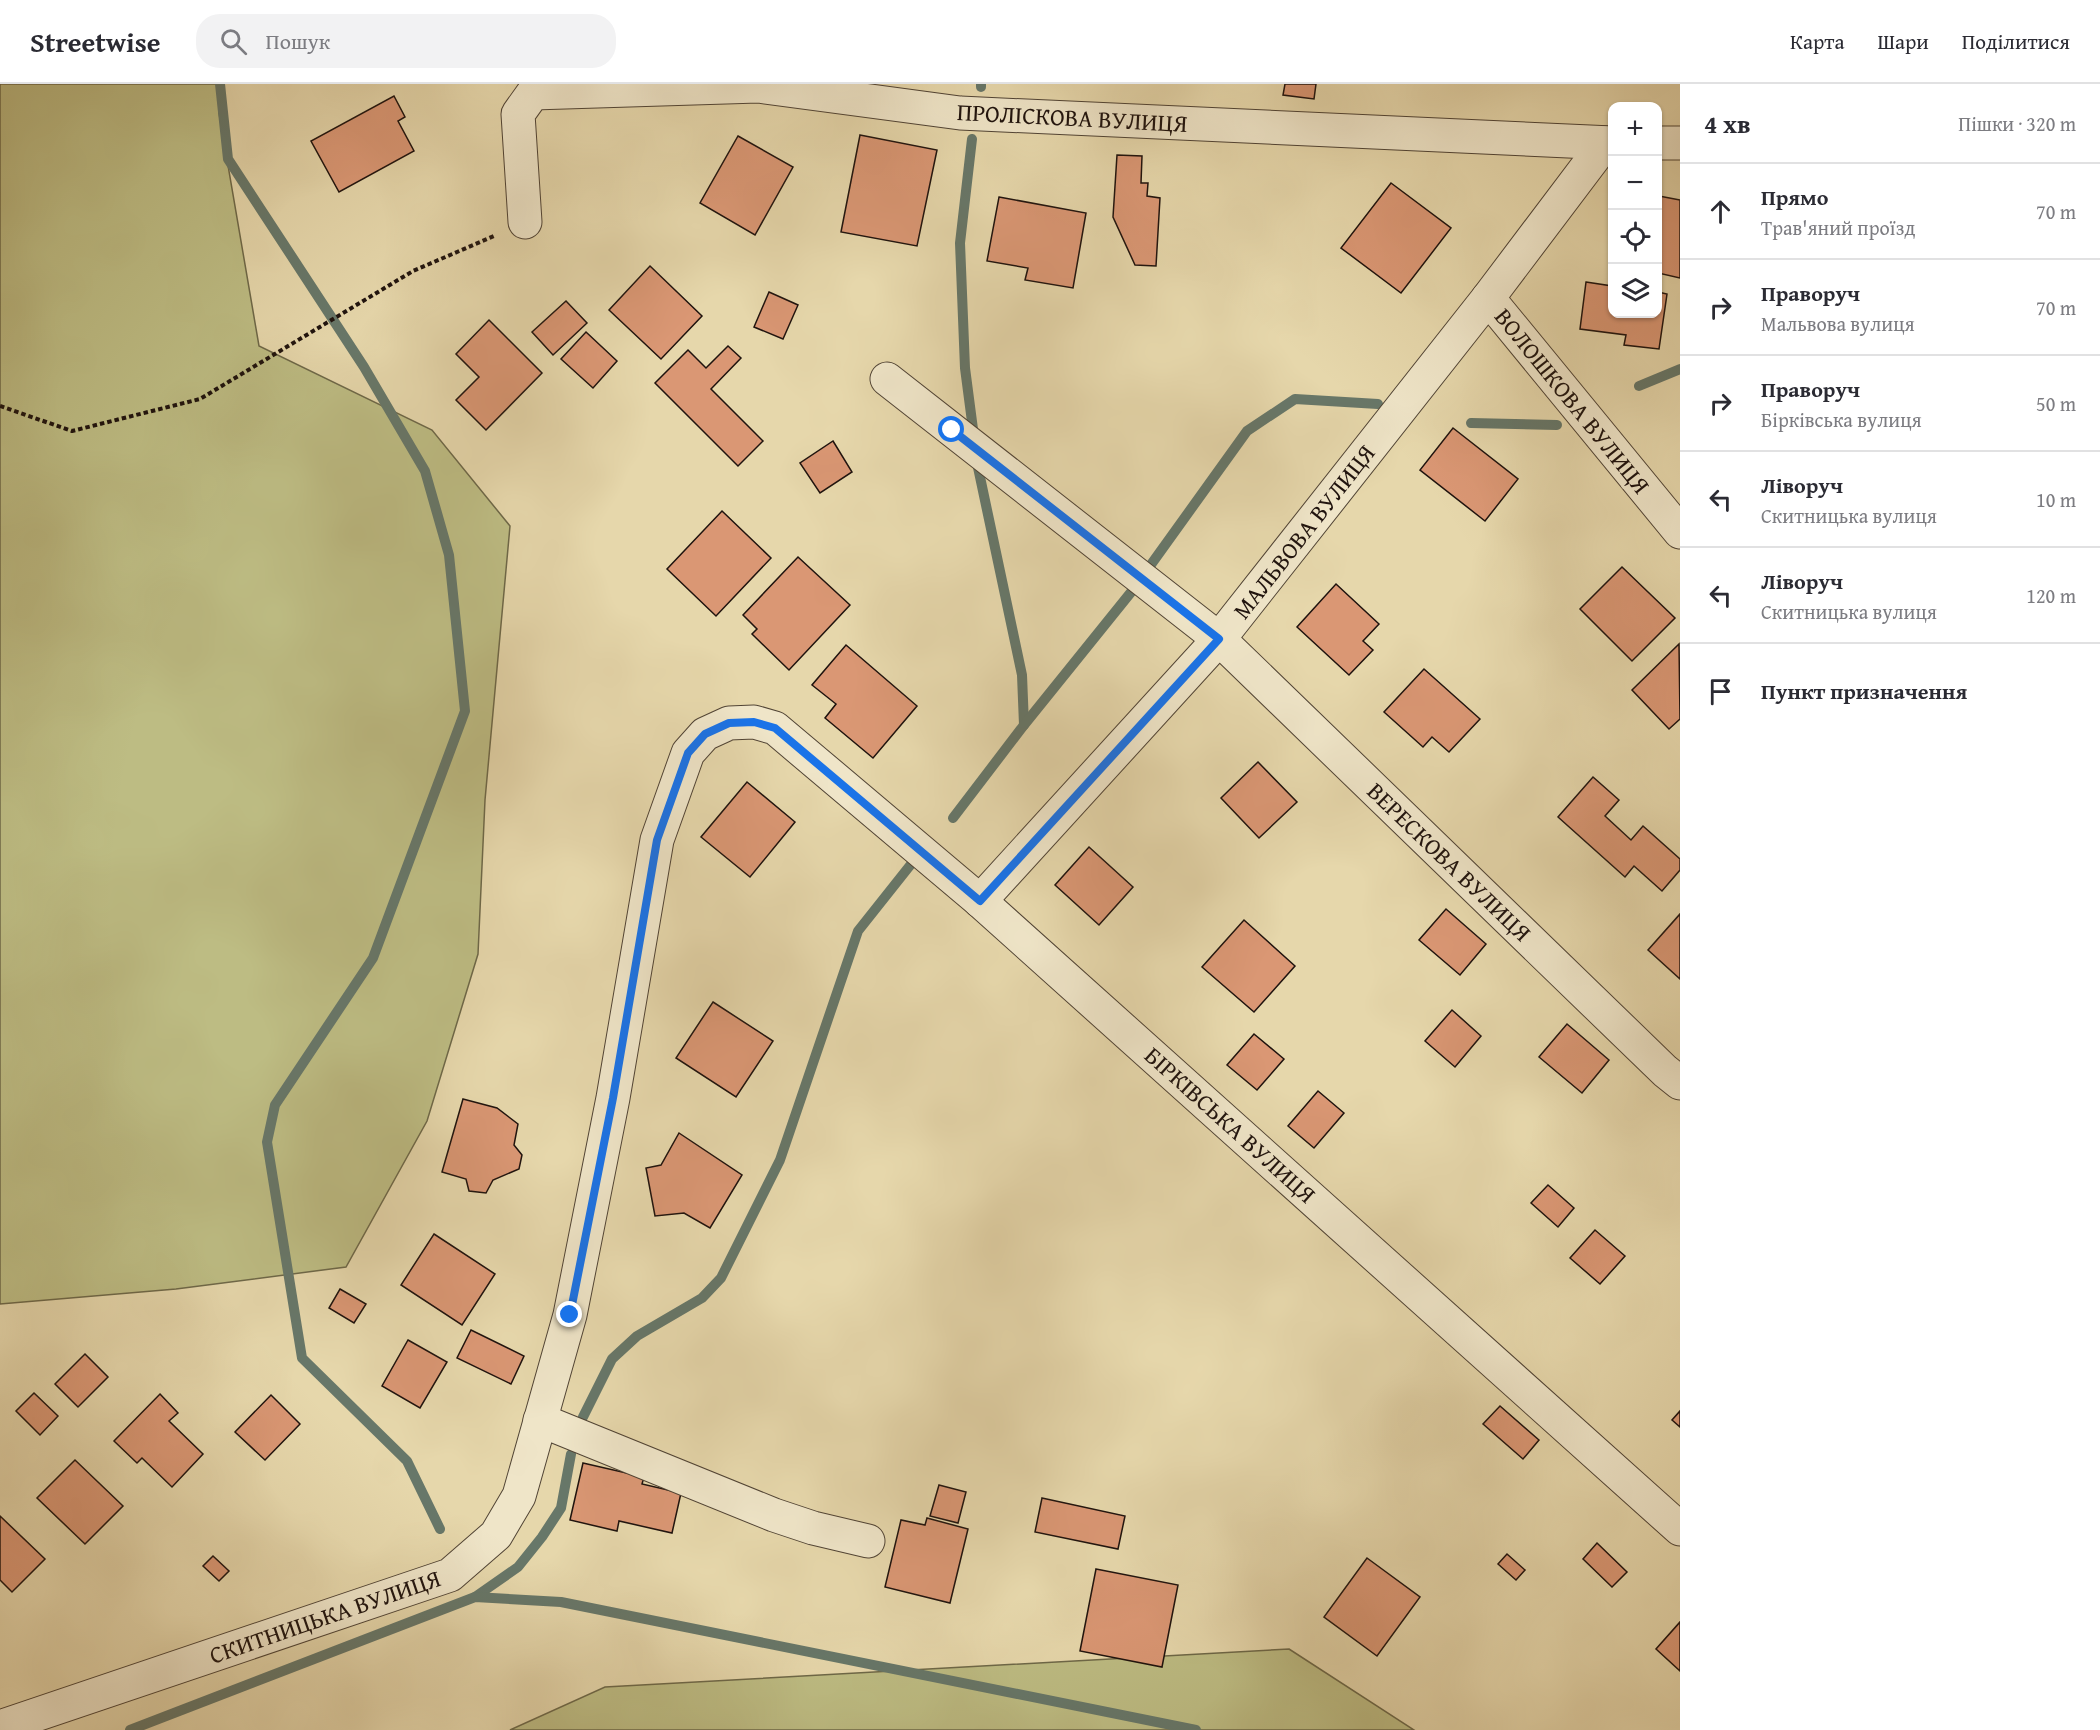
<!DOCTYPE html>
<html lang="uk">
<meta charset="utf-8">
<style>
:root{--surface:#fff;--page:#f2f2f3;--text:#2b2b33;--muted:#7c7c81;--line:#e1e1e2}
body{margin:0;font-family:"Gentium Book Plus",serif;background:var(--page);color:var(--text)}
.controls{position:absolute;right:18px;top:18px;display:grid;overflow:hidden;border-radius:12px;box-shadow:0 2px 4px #0004}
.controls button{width:54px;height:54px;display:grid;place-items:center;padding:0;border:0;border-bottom:2px solid var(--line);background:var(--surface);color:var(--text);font:30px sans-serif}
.stop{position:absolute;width:18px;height:18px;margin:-14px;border:4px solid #1a73e8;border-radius:50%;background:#fff}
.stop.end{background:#1a73e8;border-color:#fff;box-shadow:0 2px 6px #0008}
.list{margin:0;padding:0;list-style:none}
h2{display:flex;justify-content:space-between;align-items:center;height:78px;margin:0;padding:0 24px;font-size:26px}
h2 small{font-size:20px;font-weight:400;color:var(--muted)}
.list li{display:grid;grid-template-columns:39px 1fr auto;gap:18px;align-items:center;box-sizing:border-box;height:96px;padding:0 24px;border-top:2px solid var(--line)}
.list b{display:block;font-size:22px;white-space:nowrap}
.list p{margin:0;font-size:20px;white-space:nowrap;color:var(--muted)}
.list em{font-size:20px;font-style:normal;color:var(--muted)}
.icon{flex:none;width:33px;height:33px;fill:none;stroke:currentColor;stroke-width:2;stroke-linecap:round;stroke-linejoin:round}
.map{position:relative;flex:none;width:1680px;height:1646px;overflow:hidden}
header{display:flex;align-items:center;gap:36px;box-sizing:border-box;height:84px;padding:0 30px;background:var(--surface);border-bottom:2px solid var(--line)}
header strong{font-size:28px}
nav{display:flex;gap:33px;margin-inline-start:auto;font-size:21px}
.search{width:420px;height:54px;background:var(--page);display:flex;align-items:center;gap:15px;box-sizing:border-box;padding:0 21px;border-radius:24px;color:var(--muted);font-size:22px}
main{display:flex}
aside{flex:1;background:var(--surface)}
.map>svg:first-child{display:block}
.green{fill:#bdbc83;stroke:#6e6848;stroke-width:1.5}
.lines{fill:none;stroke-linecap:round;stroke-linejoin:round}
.stream{stroke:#677769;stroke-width:10}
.building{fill:#da9774;stroke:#1f130e;stroke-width:1.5}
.minor-casing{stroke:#514435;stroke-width:35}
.path{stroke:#1f130e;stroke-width:4;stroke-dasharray:4.5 3;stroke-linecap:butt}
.minor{stroke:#efe5c8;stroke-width:33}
.route{stroke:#1a73e8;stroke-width:8}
.labels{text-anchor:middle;stroke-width:6;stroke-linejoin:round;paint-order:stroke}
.street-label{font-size:24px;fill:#1f130e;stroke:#efe5c8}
</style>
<header>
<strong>Streetwise</strong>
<div class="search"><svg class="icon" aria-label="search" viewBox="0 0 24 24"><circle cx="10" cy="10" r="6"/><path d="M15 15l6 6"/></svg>Пошук</div>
<nav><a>Карта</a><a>Шари</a><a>Поділитися</a></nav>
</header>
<main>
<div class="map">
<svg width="1680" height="1646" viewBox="0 0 1680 1646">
<rect width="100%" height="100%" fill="#e6d7ab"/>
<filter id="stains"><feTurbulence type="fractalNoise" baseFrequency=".00333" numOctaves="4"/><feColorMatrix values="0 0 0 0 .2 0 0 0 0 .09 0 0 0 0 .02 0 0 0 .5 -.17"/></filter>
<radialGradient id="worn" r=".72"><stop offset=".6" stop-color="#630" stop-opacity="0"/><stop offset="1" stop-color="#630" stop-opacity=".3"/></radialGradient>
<g class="green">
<polygon points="0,0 223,0 219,29 259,262 432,346 510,442 485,716 478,870 427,1037 346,1183 176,1205 0,1220"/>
<polygon points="1289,1565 1414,1646 510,1646 605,1603"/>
</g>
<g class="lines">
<g class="stream">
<polyline points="220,0 228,75 364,283 425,387 449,471 465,627 373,874 275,1021 267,1058 302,1274 407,1377 440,1445"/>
<polyline points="981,3 981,0"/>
<polyline points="972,55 960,159 965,284 974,353"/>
<polyline points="1639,302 1680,285"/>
<polyline points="1471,339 1557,341"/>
<polyline points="976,374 1022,591 1024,641"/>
<polyline points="953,734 1024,641 1132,507 1247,347 1295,315 1378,320"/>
<polyline points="583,1333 612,1275 637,1252 702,1214 721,1194 780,1076 858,847 912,779"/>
<polyline points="475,1513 518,1483 542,1453 561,1424 571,1370"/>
<polyline points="130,1646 475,1513 561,1518 1196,1646"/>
</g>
</g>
<g class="building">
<polygon points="1285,0 1316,0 1314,15 1283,11"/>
<polygon points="394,12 405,33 398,37 414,67 339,108 311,57"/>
<polygon points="860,51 937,66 917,162 841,148"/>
<polygon points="738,52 793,83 755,151 700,119"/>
<polygon points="1117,71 1142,72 1141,99 1148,99 1147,112 1160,114 1156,182 1135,181 1113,133"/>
<polygon points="1391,99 1451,144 1401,209 1341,164"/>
<polygon points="1659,112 1680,116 1680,194 1658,189"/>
<polygon points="999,113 1086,129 1073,204 1025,196 1028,184 987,177"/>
<polygon points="650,182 702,232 661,275 609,226"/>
<polygon points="1586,198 1612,202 1612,230 1658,230 1658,208 1667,210 1659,265 1624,261 1626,251 1580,245"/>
<polygon points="769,208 798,221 783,255 754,243"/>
<polygon points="566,217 587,239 553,271 532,248"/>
<polygon points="489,236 542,289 486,346 456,316 479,293 456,270"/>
<polygon points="586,248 617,277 593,304 561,275"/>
<polygon points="728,262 741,274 711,305 763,357 738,382 655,299 688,266 706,284"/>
<polygon points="1453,344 1518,395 1485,437 1420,386"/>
<polygon points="833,357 852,388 820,409 800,379"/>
<polygon points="722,427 771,474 716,532 667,485"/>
<polygon points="798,473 850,521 789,586 752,550 757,545 743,531"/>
<polygon points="1622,483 1675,534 1632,577 1580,525"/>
<polygon points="1336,500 1379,540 1363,557 1373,566 1349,591 1297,543"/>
<polygon points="1679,560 1680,635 1669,645 1632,606"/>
<polygon points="846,561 917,622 873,674 825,634 836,620 812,601"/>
<polygon points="1424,585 1480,635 1449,668 1432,653 1423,663 1384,628"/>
<polygon points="1258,678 1297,718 1259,754 1221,714"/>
<polygon points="1593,693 1619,716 1605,732 1631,756 1643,742 1680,775 1680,786 1662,807 1634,782 1625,793 1558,733"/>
<polygon points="747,698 795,738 750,793 701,753"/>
<polygon points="1089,763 1133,803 1099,841 1055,801"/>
<polygon points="1446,825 1486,860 1460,891 1419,856"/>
<polygon points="1680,830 1680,895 1648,866"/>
<polygon points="1244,836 1295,882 1254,928 1202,883"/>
<polygon points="713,918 773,957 736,1013 676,974"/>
<polygon points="1452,926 1481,952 1455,983 1425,957"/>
<polygon points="1567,940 1609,976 1582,1009 1539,973"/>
<polygon points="1254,950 1284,975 1257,1006 1227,981"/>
<polygon points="1318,1007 1344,1029 1314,1064 1288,1042"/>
<polygon points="463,1015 497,1024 518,1040 514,1061 522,1071 519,1085 493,1096 486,1109 469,1107 466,1095 442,1088"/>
<polygon points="679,1049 742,1091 710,1144 684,1129 655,1132 646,1084 661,1081"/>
<polygon points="1548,1101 1574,1124 1558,1143 1531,1119"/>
<polygon points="1595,1146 1625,1172 1600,1200 1570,1174"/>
<polygon points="434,1150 495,1190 462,1241 401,1201"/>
<polygon points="340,1205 366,1220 354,1239 329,1224"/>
<polygon points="471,1246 524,1272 511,1300 457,1274"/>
<polygon points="408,1256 447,1278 420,1324 382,1302"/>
<polygon points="85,1270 108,1293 78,1323 55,1300"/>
<polygon points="34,1309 58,1332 40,1351 16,1327"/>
<polygon points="160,1310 178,1329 169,1337 203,1370 172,1403 142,1374 137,1379 114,1357"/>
<polygon points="271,1311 300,1340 265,1376 235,1348"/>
<polygon points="1500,1322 1539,1356 1523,1375 1483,1340"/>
<polygon points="1680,1327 1680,1343 1672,1336"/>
<polygon points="75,1376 123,1422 85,1460 37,1414"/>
<polygon points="583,1379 644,1393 642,1400 681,1409 672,1449 619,1437 617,1447 570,1436"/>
<polygon points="939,1401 966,1408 958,1439 930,1432"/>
<polygon points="1042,1414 1125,1432 1118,1465 1035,1448"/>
<polygon points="0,1432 45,1475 12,1508 0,1496"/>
<polygon points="927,1434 968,1445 950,1519 885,1503 901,1436 925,1441"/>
<polygon points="1597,1459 1627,1488 1612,1503 1583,1475"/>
<polygon points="1507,1470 1525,1486 1516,1496 1498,1480"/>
<polygon points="213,1472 229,1487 219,1497 203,1482"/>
<polygon points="1367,1474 1420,1513 1377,1572 1324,1533"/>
<polygon points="1096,1485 1178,1501 1162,1583 1080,1567"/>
<polygon points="1680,1538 1680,1587 1656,1565"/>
</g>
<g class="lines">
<defs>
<g id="minor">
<polyline points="1658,59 1680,59"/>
<polyline points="525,138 518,30 533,9 758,2 960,29 1612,59"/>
<polyline points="1488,214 1680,448"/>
<polyline points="887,295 1219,555 1665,987 1680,999"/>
<polyline points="980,817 1219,555 1488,214 1605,59"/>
<polyline points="540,1336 774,1431 813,1444 868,1457"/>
<polyline points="0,1643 450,1491 496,1451 519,1412 570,1231 613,1014 657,756 688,669 705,650 729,639 754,638 775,644 980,817 1680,1445"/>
</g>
</defs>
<use href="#minor" class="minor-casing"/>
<polyline class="path" points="0,322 72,347 200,315 413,187 494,152"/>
<use href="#minor" class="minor"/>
</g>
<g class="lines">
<polyline class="route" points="570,1231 613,1014 657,756 688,669 705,650 729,639 754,638 775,644 980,817 1219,555 952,346"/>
</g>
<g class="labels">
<g class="street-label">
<text transform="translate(1072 34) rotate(3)" y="8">ПРОЛІСКОВА ВУЛИЦЯ</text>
<text transform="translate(1572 317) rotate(51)" y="8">ВОЛОШКОВА ВУЛИЦЯ</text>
<text transform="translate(1304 448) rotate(-52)" y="8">МАЛЬВОВА ВУЛИЦЯ</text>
<text transform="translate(1449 778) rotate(44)" y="8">ВЕРЕСКОВА ВУЛИЦЯ</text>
<text transform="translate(1230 1041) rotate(42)" y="8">БІРКІВСЬКА ВУЛИЦЯ</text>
<text transform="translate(325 1533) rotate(-19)" y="8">СКИТНИЦЬКА ВУЛИЦЯ</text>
</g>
</g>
<rect width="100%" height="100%" filter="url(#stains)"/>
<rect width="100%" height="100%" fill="url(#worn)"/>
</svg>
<div class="controls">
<button>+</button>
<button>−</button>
<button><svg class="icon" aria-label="locate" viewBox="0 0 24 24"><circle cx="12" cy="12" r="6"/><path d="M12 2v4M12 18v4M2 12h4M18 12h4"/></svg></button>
<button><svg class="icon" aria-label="layers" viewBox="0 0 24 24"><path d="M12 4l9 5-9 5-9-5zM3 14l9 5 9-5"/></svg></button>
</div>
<div class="stop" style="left:952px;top:346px"></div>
<div class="stop end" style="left:570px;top:1231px"></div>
</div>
<aside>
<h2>4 хв<small>Пішки · 320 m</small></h2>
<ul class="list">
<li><svg class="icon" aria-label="ahead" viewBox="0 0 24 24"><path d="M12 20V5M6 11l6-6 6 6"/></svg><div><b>Прямо</b><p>Трав'яний проїзд</p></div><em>70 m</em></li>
<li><svg class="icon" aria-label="right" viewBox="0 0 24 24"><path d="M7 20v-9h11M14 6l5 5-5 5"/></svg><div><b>Праворуч</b><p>Мальвова вулиця</p></div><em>70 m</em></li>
<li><svg class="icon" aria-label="right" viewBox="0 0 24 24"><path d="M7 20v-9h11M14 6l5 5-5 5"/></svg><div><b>Праворуч</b><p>Бірківська вулиця</p></div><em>50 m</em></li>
<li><svg class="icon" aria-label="left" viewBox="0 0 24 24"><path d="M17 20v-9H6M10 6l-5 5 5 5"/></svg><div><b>Ліворуч</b><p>Скитницька вулиця</p></div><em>10 m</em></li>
<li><svg class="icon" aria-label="left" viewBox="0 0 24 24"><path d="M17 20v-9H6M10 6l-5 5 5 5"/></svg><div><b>Ліворуч</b><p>Скитницька вулиця</p></div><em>120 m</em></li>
<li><svg class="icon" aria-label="arrive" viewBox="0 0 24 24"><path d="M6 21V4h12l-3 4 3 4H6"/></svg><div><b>Пункт призначення</b></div></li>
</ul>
</aside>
</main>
